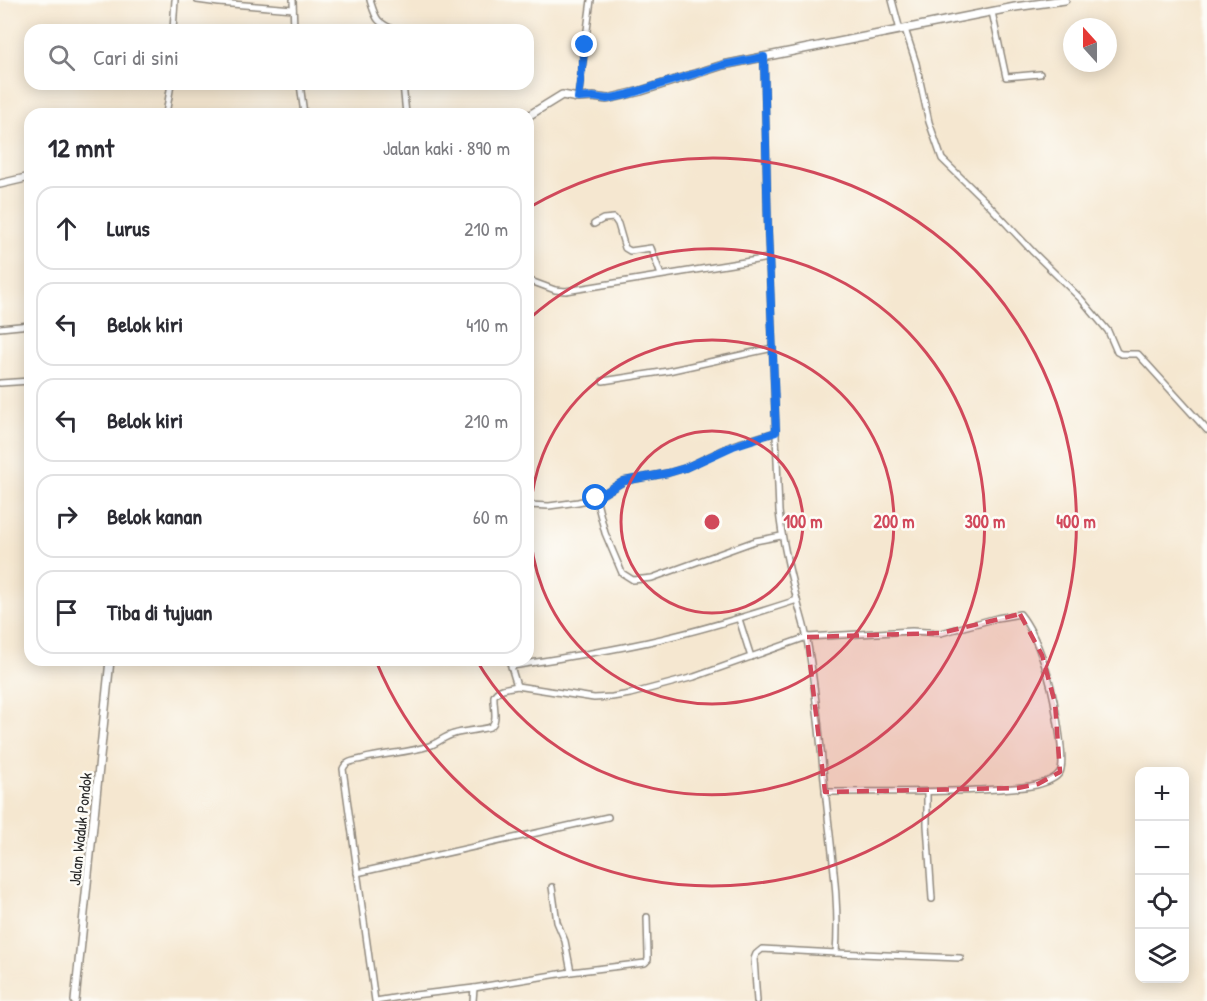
<!DOCTYPE html>
<html lang="id">
<meta charset="utf-8">
<style>
:root{--surface:#fff;--page:#f7f7f7;--text:#2b2b33;--muted:#7c7c81;--line:#e1e1e2}
body{margin:0;font-family:"Patrick Hand",sans-serif;background:var(--page);color:var(--text)}
.controls{position:absolute;right:18px;bottom:18px;display:grid;overflow:hidden;border-radius:12px;box-shadow:0 3px 15px #0003}
.controls button{width:54px;height:54px;display:grid;place-items:center;padding:0;border:0;border-bottom:2px solid var(--line);background:var(--surface);color:var(--text);font:30px sans-serif}
.compass{position:absolute;left:1063px;top:18px;width:54px;height:54px;border-radius:50%;background:var(--surface);box-shadow:0 3px 15px #0003;rotate:339deg}
.stop{position:absolute;width:18px;height:18px;margin:-14px;border:4px solid #1a73e8;border-radius:50%;background:#fff}
.stop.end{background:#1a73e8;border-color:#fff;box-shadow:0 2px 6px #0008}
.list{margin:0;padding:0;list-style:none}
h2{display:flex;justify-content:space-between;align-items:center;height:78px;margin:0;padding:0 24px;font-size:26px}
h2 small{font-size:20px;font-weight:400;color:var(--muted)}
.list li{display:grid;grid-template-columns:39px 1fr auto;gap:18px;align-items:center;box-sizing:border-box;height:84px;margin:0 12px 12px;padding:0 12px;border:2px solid var(--line);border-radius:18px}
.list b{display:block;font-size:22px;white-space:nowrap}
.list em{font-size:20px;font-style:normal;color:var(--muted)}
.icon{flex:none;width:33px;height:33px;fill:none;stroke:currentColor;stroke-width:2;stroke-linecap:round;stroke-linejoin:round}
.map{position:relative;flex:none;width:1207px;height:1001px;overflow:hidden}
.search{position:absolute;background:var(--surface);box-shadow:0 3px 15px #0003;left:24px;top:24px;width:510px;height:66px;display:flex;align-items:center;gap:15px;box-sizing:border-box;padding:0 21px;border-radius:18px;color:var(--muted);font-size:22px}
.panel{position:absolute;background:var(--surface);box-shadow:0 3px 15px #0003;left:24px;top:108px;width:510px;height:558px;border-radius:18px}
.map>svg:first-child{display:block}
.lines{fill:none;stroke-linecap:round;stroke-linejoin:round}
.minor-casing{stroke:#90897e;stroke-width:8}
.tertiary-casing{stroke:#90897e;stroke-width:10}
.minor{stroke:#fff;stroke-width:5}
.tertiary{stroke:#fff;stroke-width:7}
.route{stroke:#1a73e8;stroke-width:8}
.marked{fill:#d1495b;fill-opacity:0.2;stroke:#d1495b;stroke-width:4.5;stroke-dasharray:12 8;stroke-linejoin:round}
.ring{fill:none;stroke:#d1495b;stroke-width:3}
.labels{text-anchor:middle;stroke-width:5;stroke-linejoin:round;paint-order:stroke}
.street-label{font-size:16px;fill:#2b2b2b;stroke:#fdfcf7}
.centre{fill:#d1495b;stroke:#fdfcf7;stroke-width:3}
.ring-label{font-size:18px;text-anchor:middle;font-weight:bold;fill:#d1495b;stroke:#fdfcf7;stroke-width:5;stroke-linejoin:round;paint-order:stroke}
</style>
<div class="map">
<svg width="1207" height="1001" viewBox="0 0 1207 1001">
<rect width="100%" height="100%" fill="#fdfcf7"/>
<filter id="ink" filterUnits="userSpaceOnUse"><feTurbulence type="fractalNoise" baseFrequency=".0167" numOctaves="2"/><feDisplacementMap in="SourceGraphic" scale="12" xChannelSelector="R" yChannelSelector="G"/><feConvolveMatrix kernelMatrix="1 2 1 2 8 2 1 2 1" color-interpolation-filters="sRGB"/></filter>
<filter id="wash" filterUnits="userSpaceOnUse"><feTurbulence type="fractalNoise" baseFrequency=".008" numOctaves="4" result="noise"/><feDisplacementMap in="SourceGraphic" scale="24" xChannelSelector="R" yChannelSelector="G"/><feGaussianBlur stdDeviation="1.35" result="paint"/><feColorMatrix in="noise" values="0 0 0 0 0 0 0 0 0 0 0 0 0 0 0 0 0 1.4 0 .05"/><feComposite in="paint" operator="in"/></filter>
<g filter="url(#wash)">
<rect width="100%" height="100%" fill="#f5e7d0"/>
</g>
<g filter="url(#ink)">
<g class="lines">
<defs>
<g id="minor">
<polyline points="197,0 219,3 293,9"/>
<polyline points="293,0 294,30"/>
<path d="M370,0C376,19 376,22 395,30"/>
<polyline points="892,0 900,30"/>
<polyline points="992,12 1006,77 1040,74"/>
<polyline points="905,29 916,63 929,122 942,159 986,202 1033,252 1081,299 1108,331 1117,352 1121,354 1138,354 1207,430"/>
<polyline points="173,30 175,0"/>
<polyline points="300,84 304,114"/>
<polyline points="403,84 406,114"/>
<polyline points="578,98 591,0"/>
<polyline points="166,114 171,84"/>
<polyline points="594,224 603,219 614,218 618,224 625,248 630,251 651,248 661,275"/>
<polyline points="528,280 555,290 566,291 769,258"/>
<polyline points="0,328 30,325"/>
<polyline points="603,381 668,371 773,348"/>
<polyline points="0,383 30,381"/>
<polyline points="596,498 605,533 622,573 633,580 652,578 755,541 781,536"/>
<polyline points="528,505 549,506 578,502 596,498 624,481 668,473 685,468 733,445 776,432"/>
<polyline points="739,619 751,657"/>
<polyline points="509,660 517,686"/>
<path d="M512,666C567,657 623,649 678,635C718,625 757,613 797,600"/>
<polyline points="927,792 927,825 932,899"/>
<polyline points="357,873 608,817"/>
<polyline points="552,887 557,922 565,941 571,972"/>
<polyline points="836,953 960,958"/>
<polyline points="474,988 571,972 645,963 648,960 648,955 647,917"/>
<path d="M375,1001L343,769C346,761 354,761 362,759C384,753 408,753 429,746C438,743 445,736 454,734C461,731 487,729 490,727C499,722 493,705 494,696C498,688 508,688 517,686L594,698L612,697L630,694L694,677L807,637L912,631L941,633L997,618L1020,614C1038,636 1052,684 1056,713C1058,724 1065,763 1060,772C1056,779 1044,783 1036,785C1017,789 996,789 977,790C926,793 876,791 825,792"/>
<polyline points="376,1001 406,996 474,988 473,1001"/>
<path d="M757,1001L754,959L756,954L762,949L836,953C840,902 831,849 826,798C820,745 817,692 807,640C805,626 800,613 797,600C789,570 782,541 779,511L768,232L764,57"/>
</g>
<g id="tertiary">
<polyline points="528,116 562,95 578,98 593,97 607,99 641,91 723,65 1015,7 1065,0"/>
<polyline points="0,184 30,177"/>
<polyline points="75,1001 110,660"/>
</g>
</defs>
<use href="#minor" class="minor-casing"/>
<use href="#tertiary" class="tertiary-casing"/>
<use href="#minor" class="minor"/>
<use href="#tertiary" class="tertiary"/>
</g>
</g>
<g class="lines" filter="url(#ink)">
<polyline class="route" points="585,45 578,98 593,97 607,99 626,95 723,65 764,57 768,232 776,432 733,446 685,468 668,473 624,481 596,498"/>
</g>
<path class="marked" d="M1020,614L1042,655L1055,703L1060,772L1038,784L1018,788L825,792L807,637L941,633Z"/>
<g class="ring">
<circle cx="712" cy="522" r="91"/>
<circle cx="712" cy="522" r="182"/>
<path d="M529 319A273 273 0 1 1 477 661"/>
<path d="M530 207A364 364 0 1 1 376 661"/>
</g>
<g class="labels">
<g class="street-label">
<text transform="translate(80 829) rotate(-84)" y="6">Jalan Waduk Pondok</text>
</g>
</g>
<circle cx="712" cy="522" r="9" class="centre"/>
<g class="ring-label">
<text x="803" y="528">100 m</text>
<text x="894" y="528">200 m</text>
<text x="985" y="528">300 m</text>
<text x="1076" y="528">400 m</text>
</g>
</svg>
<div class="controls">
<button>+</button>
<button>−</button>
<button><svg class="icon" aria-label="locate" viewBox="0 0 24 24"><circle cx="12" cy="12" r="6"/><path d="M12 2v4M12 18v4M2 12h4M18 12h4"/></svg></button>
<button><svg class="icon" aria-label="layers" viewBox="0 0 24 24"><path d="M12 4l9 5-9 5-9-5zM3 14l9 5 9-5"/></svg></button>
</div>
<svg class="compass" viewBox="-18 -18 36 36"><path d="M0-13l5 13h-10z" fill="#e53935"/><path d="M0 13l5-13h-10z" fill="#7c7c81"/></svg>
<div class="stop" style="left:596px;top:498px"></div>
<div class="stop end" style="left:585px;top:45px"></div>
<div class="search"><svg class="icon" aria-label="search" viewBox="0 0 24 24"><circle cx="10" cy="10" r="6"/><path d="M15 15l6 6"/></svg>Cari di sini</div>
<section class="panel">
<h2>12 mnt<small>Jalan kaki · 890 m</small></h2>
<ul class="list">
<li><svg class="icon" aria-label="ahead" viewBox="0 0 24 24"><path d="M12 20V5M6 11l6-6 6 6"/></svg><div><b>Lurus</b></div><em>210 m</em></li>
<li><svg class="icon" aria-label="left" viewBox="0 0 24 24"><path d="M17 20v-9H6M10 6l-5 5 5 5"/></svg><div><b>Belok kiri</b></div><em>410 m</em></li>
<li><svg class="icon" aria-label="left" viewBox="0 0 24 24"><path d="M17 20v-9H6M10 6l-5 5 5 5"/></svg><div><b>Belok kiri</b></div><em>210 m</em></li>
<li><svg class="icon" aria-label="right" viewBox="0 0 24 24"><path d="M7 20v-9h11M14 6l5 5-5 5"/></svg><div><b>Belok kanan</b></div><em>60 m</em></li>
<li><svg class="icon" aria-label="arrive" viewBox="0 0 24 24"><path d="M6 21V4h12l-3 4 3 4H6"/></svg><div><b>Tiba di tujuan</b></div></li>
</ul>
</section>
</div>
